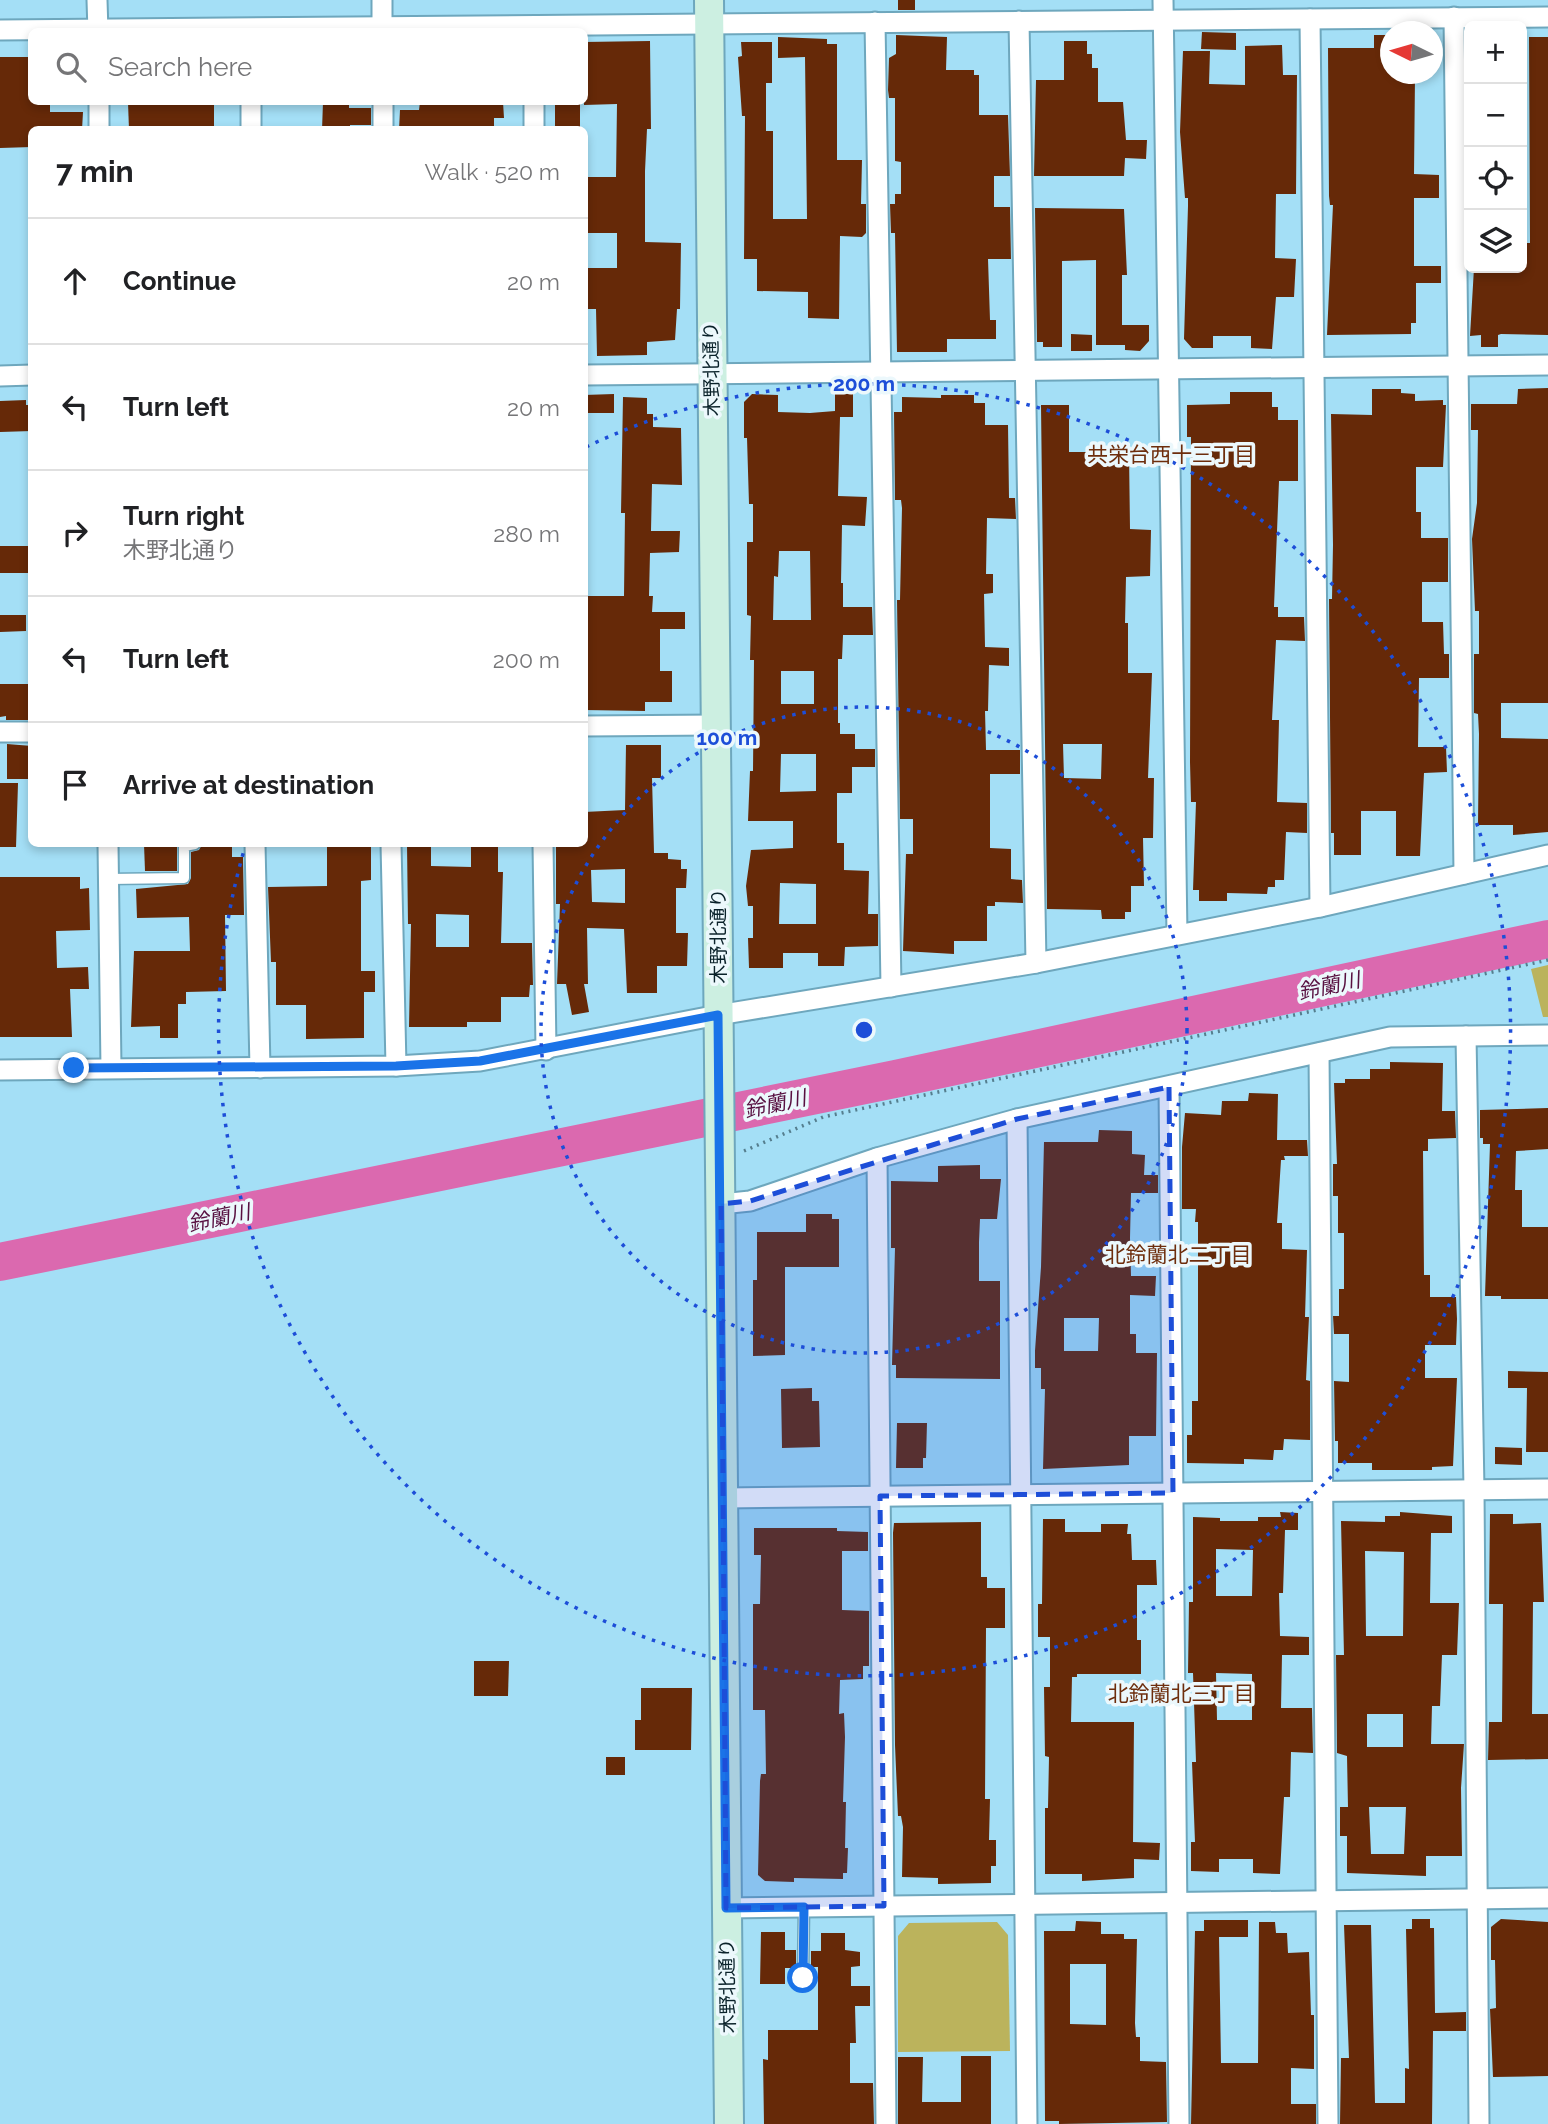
<!DOCTYPE html>
<meta charset="utf-8">
<style>
:root{--surface:#fff;--page:#f6f6f6;--text:#202124;--muted:#757577;--line:#e0e0e0}
body{margin:0;font-family:Raleway,"Noto Sans JP",sans-serif;background:var(--page);color:var(--text)}
.controls{position:absolute;right:21px;top:21px;display:grid;overflow:hidden;border-radius:10px;box-shadow:0 4px 10px #0003}
.controls button{width:63px;height:63px;display:grid;place-items:center;padding:0;border:0;border-bottom:2px solid var(--line);background:var(--surface);color:var(--text);font:35px sans-serif}
.compass{position:absolute;left:1380px;top:21px;width:63px;height:63px;border-radius:50%;background:var(--surface);box-shadow:0 4px 10px #0003;rotate:275deg}
.stop{position:absolute;width:21px;height:21px;margin:-16px;border:5px solid #1a73e8;border-radius:50%;background:#fff}
.stop.end{background:#1a73e8;border-color:#fff;box-shadow:0 2px 7px #0008}
.list{margin:0;padding:0;list-style:none}
h2{display:flex;justify-content:space-between;align-items:center;height:91px;margin:0;padding:0 28px;font-size:30px}
h2 small{font-size:23px;font-weight:400;color:var(--muted)}
.list li{display:grid;grid-template-columns:46px 1fr auto;gap:21px;align-items:center;box-sizing:border-box;height:126px;padding:0 28px;border-top:2px solid var(--line)}
.list b{display:block;font-size:26px;white-space:nowrap}
.list p{margin:0;font-size:23px;white-space:nowrap;color:var(--muted)}
.list em{font-size:23px;font-style:normal;color:var(--muted)}
.icon{flex:none;width:38px;height:38px;fill:none;stroke:currentColor;stroke-width:2;stroke-linecap:round;stroke-linejoin:round}
.map{position:relative;flex:none;width:1548px;height:2124px;overflow:hidden}
.search{position:absolute;background:var(--surface);box-shadow:0 4px 10px #0003;left:28px;top:28px;width:560px;height:77px;display:flex;align-items:center;gap:18px;box-sizing:border-box;padding:0 24px;border-radius:10px;color:var(--muted);font-size:26px}
.panel{position:absolute;background:var(--surface);box-shadow:0 4px 10px #0003;left:28px;top:126px;width:560px;height:721px;border-radius:10px}
.map>svg:first-child{display:block}
.green{fill:#bbb35c}
.lines{fill:none;stroke-linecap:round;stroke-linejoin:round}
.river{stroke:#db69af;stroke-width:38}
.building{fill:#662908;fill-rule:evenodd}
.lane-casing{stroke:#6ea7bd;stroke-width:13}
.street-casing{stroke:#6ea7bd;stroke-width:23}
.secondary-casing{stroke:#6ea7bd;stroke-width:32}
.path{stroke:#557e8e;stroke-width:3.5;stroke-dasharray:2 5;stroke-linecap:butt}
.lane{stroke:#fff;stroke-width:10}
.street{stroke:#fff;stroke-width:19}
.secondary{stroke:#ccefe1;stroke-width:28}
.route{stroke:#1a73e8;stroke-width:9}
.marked{fill:#1d4ed8;fill-opacity:0.2;stroke:#1d4ed8;stroke-width:5;stroke-dasharray:14 9;stroke-linejoin:round}
.ring{fill:none;stroke:#1d4ed8;stroke-width:3.5;stroke-dasharray:3.5 7}
.labels{text-anchor:middle;stroke-width:7;stroke-linejoin:round;paint-order:stroke}
.street-label{font-size:19px;fill:#0a222a;stroke:#ecf8fc}
.neighbourhood-label{font-size:21px;fill:#6d2d0c;stroke:#ecf8fc}
.water-label{font-size:21px;font-style:italic;fill:#581041;stroke:#ecf8fc}
.centre{fill:#1d4ed8;stroke:#ecf8fc;stroke-width:3.5}
.ring-label{font-size:21px;text-anchor:middle;font-weight:bold;fill:#1d4ed8;stroke:#ecf8fc;stroke-width:7;stroke-linejoin:round;paint-order:stroke}
</style>
<div class="map">
<svg width="1548" height="2124" viewBox="0 0 1548 2124">
<rect width="100%" height="100%" fill="#a4dff6"/>
<g class="green">
<polygon points="1548,965 1548,1017 1543,1017 1531,969"/>
<polygon points="997,1922 1008,1935 1010,2051 898,2052 898,1936 909,1923"/>
</g>
<g class="lines">
<polyline class="river" points="0,1262 895,1079 1548,939"/>
</g>
<g class="building">
<rect x="898" y="0" width="17" height="10"/>
<polygon points="1202,32 1236,33 1236,50 1201,49"/>
<polygon points="896,35 947,37 946,70 974,70 974,75 979,75 979,115 1008,115 1010,176 994,176 994,207 1010,207 1011,259 988,259 990,320 996,320 996,339 947,339 947,352 897,352 895,233 891,233 890,204 895,204 895,194 901,194 901,162 895,161 895,98 889,98 888,90 889,58 896,54"/>
<polygon points="1374,35 1390,35 1390,74 1415,76 1414,174 1439,175 1439,198 1414,198 1414,266 1441,266 1441,283 1416,283 1416,323 1411,323 1411,334 1327,335 1333,205 1330,205 1329,196 1328,48 1374,48"/>
<polygon points="778,37 827,39 827,44 837,44 837,160 862,160 861,204 866,204 866,233 862,237 840,236 839,319 808,318 808,292 757,291 757,259 744,259 745,116 742,116 738,57 742,56 741,42 772,42 772,83 766,83 766,131 773,131 773,219 807,219 805,57 778,58"/>
<polygon points="1529,37 1548,37 1548,335 1501,334 1498,335 1498,347 1481,347 1481,335 1470,336 1474,268 1522,268 1522,243 1530,243"/>
<polygon points="650,41 651,129 647,129 645,171 645,242 681,243 680,309 677,309 675,340 647,342 647,355 597,356 596,309 584,309 584,268 617,268 617,233 588,233 584,177 616,177 617,104 584,105 584,42"/>
<polygon points="1064,41 1087,41 1087,54 1092,54 1092,68 1098,68 1098,102 1123,102 1126,140 1147,140 1146,159 1125,158 1124,176 1034,176 1036,80 1064,80"/>
<polygon points="1282,45 1283,75 1297,75 1296,194 1276,194 1275,258 1296,259 1294,297 1276,297 1272,349 1251,348 1251,336 1213,336 1213,348 1192,348 1184,339 1188,206 1188,198 1185,198 1180,132 1183,51 1210,51 1209,84 1245,85 1245,46"/>
<polygon points="0,57 32,57 32,102 50,102 50,112 83,112 82,130 32,130 32,147 0,148"/>
<polygon points="128,102 214,102 214,130 129,130"/>
<polygon points="323,102 349,102 349,108 371,108 371,125 350,125 350,130 322,130"/>
<polygon points="420,102 503,102 504,118 494,118 494,127 399,130 400,110 419,110"/>
<rect x="555" y="102" width="25" height="26"/>
<polygon points="1035,208 1124,209 1127,275 1122,275 1122,325 1149,325 1149,341 1140,351 1125,350 1125,345 1096,345 1096,260 1062,261 1062,347 1043,347 1043,342 1037,342"/>
<polygon points="1071,334 1092,335 1092,351 1071,351"/>
<polygon points="1548,388 1548,703 1501,703 1501,738 1548,739 1548,832 1513,835 1513,825 1478,825 1479,734 1478,714 1474,713 1474,654 1479,654 1479,611 1475,611 1472,539 1477,503 1478,430 1471,430 1471,404 1517,404 1518,389"/>
<polygon points="1372,389 1401,389 1401,393 1415,394 1415,401 1443,400 1443,405 1446,405 1443,467 1416,467 1416,512 1421,512 1421,538 1448,538 1448,582 1422,582 1422,622 1443,622 1444,654 1449,654 1449,678 1419,678 1418,747 1446,747 1447,772 1424,773 1420,856 1396,856 1396,811 1361,811 1361,855 1334,855 1334,833 1331,833 1329,599 1332,599 1333,545 1331,414 1372,415"/>
<polygon points="1230,392 1272,392 1272,407 1278,407 1278,420 1298,420 1298,481 1279,481 1274,607 1278,607 1278,617 1304,617 1305,641 1276,640 1272,720 1279,720 1277,802 1307,803 1307,833 1286,832 1284,880 1275,880 1275,887 1268,887 1267,894 1227,893 1227,901 1199,901 1199,890 1193,890 1196,802 1191,802 1190,762 1191,437 1187,437 1187,405 1230,404"/>
<polygon points="614,394 614,413 584,413 584,395"/>
<path d="M752,394L778,395V412L810,413L835,411V394H853V417H840L838,496L867,497L865,526L842,525L841,583H843V607H872L873,635H843L842,659H838V723H840V734H855V749H875V767H852V793H837V843H844V870L869,871L868,914H878V946L845,947L844,966H818V953H783V968H749L748,938H753V906H748L746,886L751,850L793,848V821H748L750,771H753L754,660H750L751,616L747,615V542H753V504H749L747,438H744V402ZM779,551H810L811,620H773L774,576L778,577ZM781,671H814V704H781ZM781,754H816V791L780,792ZM780,883L816,884V924H779Z"/>
<polygon points="941,395 974,395 974,403 985,403 985,425 1008,425 1009,498 1015,498 1016,519 987,518 986,574 993,574 993,593 984,594 985,647 1009,648 1009,666 989,665 988,711 985,711 986,750 1020,750 1020,774 990,774 990,848 1011,849 1011,879 1022,880 1023,903 995,902 995,906 987,906 987,941 954,941 954,954 903,951 906,854 913,854 913,819 900,819 897,600 900,600 902,508 901,500 895,500 894,412 902,412 902,397 941,398"/>
<polygon points="623,397 647,398 647,414 653,414 653,427 681,428 682,485 652,484 651,531 680,531 679,552 650,553 649,596 653,596 652,612 685,612 685,629 660,629 660,671 672,671 672,702 645,702 645,711 584,710 584,596 624,596 625,513 621,513"/>
<polygon points="26,400 26,405 32,405 32,431 0,432 0,401"/>
<path d="M1041,405H1069V452H1129L1130,529L1151,530L1150,576L1126,577L1125,623H1128V673H1152L1148,778H1154L1153,838H1143L1144,886H1131V912H1125V919H1102L1101,910L1047,909ZM1063,744H1102L1101,779L1064,778Z"/>
<rect x="0" y="546" width="32" height="27"/>
<polygon points="0,615 26,615 26,631 0,632"/>
<polygon points="0,684 29,684 29,720 6,720 6,716 0,717"/>
<polygon points="7,744 32,746 32,779 7,779"/>
<path d="M626,745H661V778H652L654,853H668V859L681,860V869H687L686,888H676V933H688L687,966H657V993H627L624,929L587,928L588,984H584L589,1012L572,1015L566,984H557L560,904H556V844H584V812L625,810ZM625,869V903L592,902L591,870Z"/>
<polygon points="0,783 18,783 16,847 0,847"/>
<polygon points="144,844 177,844 177,871 145,871"/>
<polygon points="202,844 232,844 232,857 243,857 244,915 225,915 226,991 186,992 186,1004 178,1004 178,1038 160,1038 160,1026 131,1027 134,951 190,951 189,917 137,918 136,889 188,884 191,878 191,852 199,850"/>
<polygon points="327,844 371,844 371,880 361,881 361,971 375,971 375,992 364,992 364,1038 306,1039 306,1005 276,1005 276,962 271,962 268,887 327,886"/>
<path d="M407,844H431V866L471,867V844H498V872H503L501,943H532L533,985H530L529,997H501V1022H467V1027H409L411,924H408ZM436,914L469,915V947H436Z"/>
<polygon points="0,877 80,877 80,889 89,888 90,930 56,931 57,968 88,967 89,989 70,989 72,1037 0,1037"/>
<polygon points="1390,1062 1443,1063 1442,1111 1455,1111 1456,1138 1428,1139 1428,1151 1423,1151 1424,1275 1430,1275 1430,1297 1456,1297 1457,1319 1456,1345 1425,1345 1425,1378 1457,1378 1453,1466 1432,1467 1432,1470 1372,1470 1372,1463 1338,1463 1338,1441 1335,1441 1334,1381 1349,1382 1349,1334 1334,1334 1333,1316 1339,1316 1339,1289 1344,1289 1344,1233 1338,1233 1338,1196 1333,1196 1333,1164 1337,1164 1334,1083 1345,1083 1345,1079 1370,1079 1370,1069 1390,1069"/>
<polygon points="1249,1093 1278,1094 1277,1140 1307,1140 1308,1156 1284,1156 1285,1160 1281,1160 1277,1223 1282,1223 1282,1249 1307,1250 1305,1317 1309,1317 1306,1380 1310,1381 1310,1440 1284,1439 1283,1450 1274,1450 1273,1460 1244,1459 1244,1464 1187,1463 1187,1435 1192,1435 1192,1401 1198,1401 1198,1222 1195,1222 1196,1209 1182,1209 1182,1147 1185,1113 1221,1115 1222,1101 1248,1101"/>
<polygon points="1548,1108 1548,1149 1516,1151 1515,1190 1522,1190 1522,1227 1548,1227 1548,1299 1501,1299 1501,1296 1485,1296 1490,1144 1483,1144 1483,1138 1480,1138 1480,1110"/>
<path d="M1099,1130L1132,1131V1154L1145,1155L1144,1175H1158V1193H1131L1130,1238L1131,1276H1156L1155,1296L1130,1295V1334H1136V1353H1157L1156,1436H1129V1465L1043,1469L1045,1389H1041V1368H1035V1351L1041,1267L1044,1142H1098ZM1064,1318H1099L1098,1351H1064Z"/>
<polygon points="980,1165 980,1179 1001,1179 997,1219 980,1219 979,1242 979,1281 1000,1281 1000,1379 896,1378 896,1365 892,1365 895,1248 891,1248 891,1181 938,1182 938,1166"/>
<polygon points="806,1214 832,1214 832,1219 839,1219 839,1267 785,1267 785,1355 753,1356 753,1280 757,1280 757,1232 806,1232"/>
<polygon points="1508,1371 1548,1372 1548,1452 1526,1452 1527,1388 1508,1388"/>
<polygon points="812,1388 812,1401 819,1401 820,1447 782,1448 781,1389"/>
<polygon points="897,1423 927,1423 926,1458 923,1458 923,1468 896,1468"/>
<polygon points="1495,1447 1522,1448 1522,1465 1495,1464"/>
<path d="M1280,1512L1298,1513V1530H1285L1283,1593H1279L1280,1636L1309,1637V1655H1282L1281,1708H1312L1313,1753L1291,1752L1290,1797H1284L1280,1874L1253,1873V1859H1219V1872L1191,1871V1842H1195L1192,1762H1196L1193,1673H1188L1189,1602H1193V1517L1220,1518V1521H1258V1517H1281ZM1216,1549L1253,1550L1252,1596H1216ZM1216,1673L1252,1674V1720H1217Z"/>
<path d="M1400,1512L1452,1516V1533H1431L1430,1603H1459L1457,1655H1442L1440,1706H1432L1431,1744H1464L1461,1788L1462,1856H1426V1876L1347,1873V1836H1340V1807H1348L1347,1756L1337,1753L1336,1655H1344L1341,1521L1385,1522V1516H1400ZM1365,1551L1404,1552L1403,1636H1366ZM1367,1714H1403V1747H1367ZM1369,1807H1406L1404,1854H1371Z"/>
<polygon points="1490,1514 1513,1514 1513,1524 1541,1523 1544,1602 1533,1602 1532,1714 1548,1714 1548,1759 1488,1760 1489,1722 1502,1722 1503,1604 1489,1604"/>
<polygon points="1043,1519 1065,1519 1065,1532 1101,1532 1101,1524 1128,1524 1127,1534 1131,1534 1132,1560 1156,1560 1157,1585 1137,1585 1137,1640 1141,1640 1141,1674 1077,1674 1077,1677 1072,1677 1071,1722 1134,1722 1133,1842 1160,1843 1159,1860 1134,1859 1134,1878 1082,1881 1082,1874 1045,1874 1045,1808 1048,1808 1049,1757 1045,1756 1044,1687 1050,1687 1050,1637 1038,1637 1038,1604 1042,1604"/>
<polygon points="981,1522 981,1577 987,1577 987,1588 1005,1588 1005,1628 986,1628 985,1799 990,1799 989,1840 996,1840 996,1866 991,1866 991,1883 938,1884 938,1878 902,1877 903,1827 901,1816 898,1816 895,1745 893,1533 894,1523"/>
<polygon points="754,1528 837,1528 837,1531 868,1532 868,1551 842,1551 842,1610 869,1611 869,1666 863,1666 863,1679 840,1680 839,1714 844,1713 845,1737 843,1802 846,1802 845,1848 848,1848 847,1873 843,1873 843,1879 794,1878 794,1882 765,1881 758,1875 760,1781 761,1774 766,1774 765,1710 753,1710 753,1604 760,1604 761,1555 754,1555"/>
<polygon points="474,1661 509,1661 508,1696 474,1696"/>
<polygon points="641,1688 692,1688 691,1750 635,1750 635,1720 641,1720"/>
<rect x="606" y="1757" width="19" height="18"/>
<polygon points="1412,1919 1430,1919 1430,1928 1434,1928 1435,2013 1466,2012 1466,2031 1433,2031 1432,2124 1340,2124 1341,2058 1349,2058 1344,1925 1371,1925 1375,2103 1405,2103 1405,2068 1409,2069 1406,1929 1412,1929"/>
<polygon points="1501,1919 1548,1922 1548,2076 1493,2077 1490,2009 1496,2008 1495,1960 1491,1960 1491,1927"/>
<polygon points="1204,1920 1248,1920 1248,1937 1219,1937 1221,2063 1258,2063 1259,1922 1275,1922 1276,1933 1287,1933 1288,1953 1309,1952 1311,2015 1314,2015 1314,2069 1291,2068 1291,2104 1316,2104 1316,2124 1191,2124 1195,1931 1204,1931"/>
<path d="M1076,1921L1101,1922V1934H1124V1939H1137L1135,2023L1136,2037H1140V2061L1166,2062L1167,2122L1059,2124V2121H1045L1044,1931H1075ZM1070,1964H1106V2025L1070,2024Z"/>
<polygon points="761,1932 785,1932 785,1950 796,1950 796,1968 785,1968 785,1984 760,1984"/>
<polygon points="821,1933 845,1933 845,1950 860,1952 860,1966 851,1967 851,1986 870,1986 870,2006 855,2006 856,2043 850,2043 850,2083 873,2083 874,2124 764,2124 763,2059 768,2060 768,2030 818,2030 818,1967 811,1967 811,1951 821,1951"/>
<polygon points="961,2056 991,2056 991,2124 898,2124 898,2057 923,2057 922,2102 961,2102"/>
</g>
<g class="lines">
<defs>
<g id="lane">
<polyline points="109,879 184,878 184,846 195,844"/>
<polyline points="803,1978 804,1907"/>
</g>
<g id="street">
<polyline points="97,0 98,32"/>
<polyline points="382,0 382,32"/>
<polyline points="1163,0 1177,934"/>
<polyline points="1454,17 1464,874"/>
<polyline points="1310,19 1320,907"/>
<polyline points="1019,21 1036,963"/>
<polyline points="875,22 891,987"/>
<polyline points="0,30 1548,17"/>
<polyline points="99,102 99,130"/>
<polyline points="383,102 383,130"/>
<polyline points="534,102 534,130"/>
<polyline points="251,130 251,102"/>
<polyline points="584,375 1548,365"/>
<polyline points="0,376 32,375"/>
<polyline points="584,726 717,725"/>
<polyline points="0,732 32,732"/>
<polyline points="108,844 111,1068"/>
<polyline points="255,844 260,1068"/>
<polyline points="391,844 396,1066"/>
<polyline points="543,844 546,1050"/>
<polyline points="1466,1036 1474,1490 1479,2124"/>
<polyline points="1319,1053 1328,2124"/>
<polyline points="0,1070 396,1066 480,1061 718,1015 1036,963 1320,907 1548,855"/>
<polyline points="1169,1087 1179,2124"/>
<polyline points="1017,1119 1027,2124"/>
<polyline points="877,1158 886,2124"/>
<polyline points="721,1204 750,1201 877,1158 1017,1119 1390,1037 1548,1035"/>
<polyline points="725,1498 1548,1489"/>
<polyline points="726,1908 1548,1898"/>
</g>
<polyline id="secondary" points="709,0 729,2124"/>
</defs>
<use href="#lane" class="lane-casing"/>
<use href="#street" class="street-casing"/>
<use href="#secondary" class="secondary-casing"/>
<polyline class="path" points="744,1151 823,1117 1548,960"/>
<use href="#lane" class="lane"/>
<use href="#street" class="street"/>
<use href="#secondary" class="secondary"/>
</g>
<g class="lines">
<polyline class="route" points="74,1068 396,1066 480,1061 718,1015 726,1908 804,1907 803,1978"/>
</g>
<path class="marked" d="M1169,1087L1173,1493L880,1496L884,1906L726,1908L721,1204L750,1201L1017,1119Z"/>
<g class="ring">
<circle cx="864" cy="1030" r="323"/>
<path d="M586 447A646 646 0 1 1 245 847"/>
</g>
<g class="labels">
<g class="street-label">
<text transform="translate(711 369) rotate(-91)" y="7">木野北通り</text>
<text transform="translate(718 936) rotate(-90)" y="7">木野北通り</text>
<text transform="translate(727 1986) rotate(-91)" y="7">木野北通り</text>
</g>
<g class="neighbourhood-label">
<text x="1171" y="462">共栄台西十三丁目</text>
<text x="1178" y="1262">北鈴蘭北二丁目</text>
<text x="1181" y="1701">北鈴蘭北三丁目</text>
</g>
<g class="water-label">
<text transform="translate(1329 986) rotate(-12)" y="7">鈴蘭川</text>
<text transform="translate(775 1104) rotate(-12)" y="7">鈴蘭川</text>
<text transform="translate(219 1218) rotate(-12)" y="7">鈴蘭川</text>
</g>
</g>
<circle cx="864" cy="1030" r="10" class="centre"/>
<g class="ring-label">
<text x="864" y="391">200 m</text>
<text x="727" y="745">100 m</text>
</g>
</svg>
<div class="controls">
<button>+</button>
<button>−</button>
<button><svg class="icon" aria-label="locate" viewBox="0 0 24 24"><circle cx="12" cy="12" r="6"/><path d="M12 2v4M12 18v4M2 12h4M18 12h4"/></svg></button>
<button><svg class="icon" aria-label="layers" viewBox="0 0 24 24"><path d="M12 4l9 5-9 5-9-5zM3 14l9 5 9-5"/></svg></button>
</div>
<svg class="compass" viewBox="-18 -18 36 36"><path d="M0-13l5 13h-10z" fill="#e53935"/><path d="M0 13l5-13h-10z" fill="#757577"/></svg>
<div class="stop" style="left:803px;top:1978px"></div>
<div class="stop end" style="left:74px;top:1068px"></div>
<div class="search"><svg class="icon" aria-label="search" viewBox="0 0 24 24"><circle cx="10" cy="10" r="6"/><path d="M15 15l6 6"/></svg>Search here</div>
<section class="panel">
<h2>7 min<small>Walk · 520 m</small></h2>
<ul class="list">
<li><svg class="icon" aria-label="ahead" viewBox="0 0 24 24"><path d="M12 20V5M6 11l6-6 6 6"/></svg><div><b>Continue</b></div><em>20 m</em></li>
<li><svg class="icon" aria-label="left" viewBox="0 0 24 24"><path d="M17 20v-9H6M10 6l-5 5 5 5"/></svg><div><b>Turn left</b></div><em>20 m</em></li>
<li><svg class="icon" aria-label="right" viewBox="0 0 24 24"><path d="M7 20v-9h11M14 6l5 5-5 5"/></svg><div><b>Turn right</b><p>木野北通り</p></div><em>280 m</em></li>
<li><svg class="icon" aria-label="left" viewBox="0 0 24 24"><path d="M17 20v-9H6M10 6l-5 5 5 5"/></svg><div><b>Turn left</b></div><em>200 m</em></li>
<li><svg class="icon" aria-label="arrive" viewBox="0 0 24 24"><path d="M6 21V4h12l-3 4 3 4H6"/></svg><div><b>Arrive at destination</b></div></li>
</ul>
</section>
</div>
